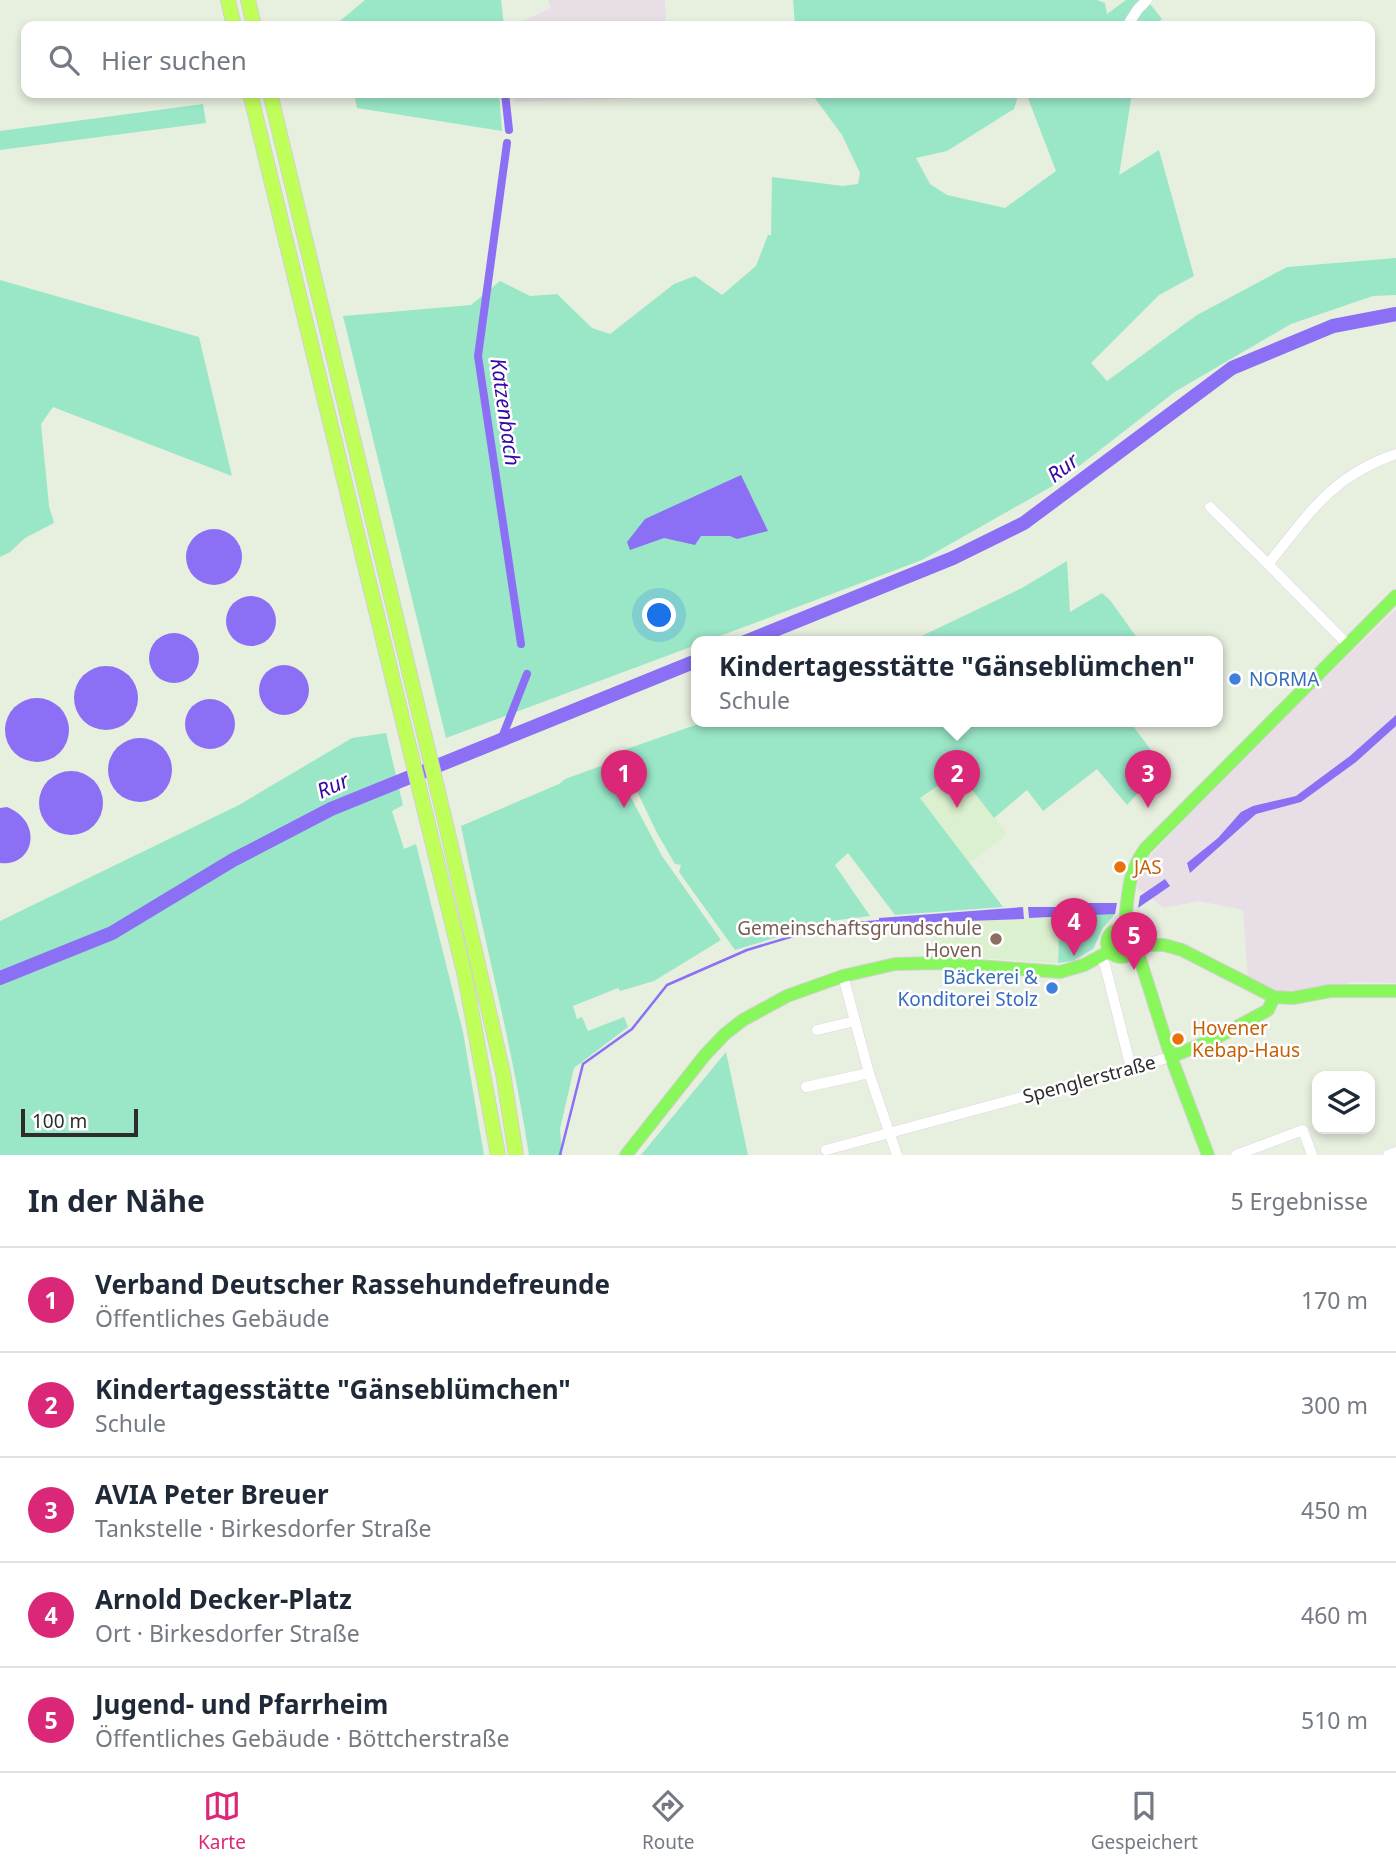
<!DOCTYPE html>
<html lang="de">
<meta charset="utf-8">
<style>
:root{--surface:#fff;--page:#f2f2f3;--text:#1f2937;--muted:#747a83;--line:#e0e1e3;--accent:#db2777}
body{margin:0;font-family:"Noto Sans",sans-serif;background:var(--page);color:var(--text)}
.controls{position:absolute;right:21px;bottom:21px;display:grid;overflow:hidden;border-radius:14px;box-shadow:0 4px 10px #0003}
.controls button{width:63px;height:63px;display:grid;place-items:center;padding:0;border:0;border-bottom:2px solid var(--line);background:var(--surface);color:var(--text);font:35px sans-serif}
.scale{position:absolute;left:21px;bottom:18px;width:117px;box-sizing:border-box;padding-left:7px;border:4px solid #2d2d2d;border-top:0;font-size:19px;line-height:24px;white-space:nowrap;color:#2d2d2d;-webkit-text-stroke:5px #fff;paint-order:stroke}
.you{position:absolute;left:660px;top:616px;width:24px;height:24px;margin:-18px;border:5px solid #fff;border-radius:50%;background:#1a73e8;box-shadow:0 0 0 10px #1a73e833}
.badge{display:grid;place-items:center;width:46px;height:46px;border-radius:50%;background:var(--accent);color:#fff;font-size:23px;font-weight:700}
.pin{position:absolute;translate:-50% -58px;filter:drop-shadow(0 2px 4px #0008)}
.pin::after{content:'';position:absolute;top:37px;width:24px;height:21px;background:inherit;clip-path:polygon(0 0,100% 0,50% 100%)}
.popup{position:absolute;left:691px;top:636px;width:532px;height:91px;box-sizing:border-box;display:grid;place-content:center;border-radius:14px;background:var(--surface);filter:drop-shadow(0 2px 5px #0005);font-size:23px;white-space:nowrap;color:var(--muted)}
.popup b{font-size:26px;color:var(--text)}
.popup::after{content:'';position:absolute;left:50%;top:100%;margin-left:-14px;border:14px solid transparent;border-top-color:var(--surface)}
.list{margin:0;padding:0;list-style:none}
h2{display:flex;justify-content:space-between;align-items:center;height:91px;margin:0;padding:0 28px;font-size:30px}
h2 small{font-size:23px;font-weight:400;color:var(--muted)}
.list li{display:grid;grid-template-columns:46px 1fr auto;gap:21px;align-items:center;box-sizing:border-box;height:105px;padding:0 28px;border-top:2px solid var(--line)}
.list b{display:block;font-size:26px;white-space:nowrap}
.list p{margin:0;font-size:23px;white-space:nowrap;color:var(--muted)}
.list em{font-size:23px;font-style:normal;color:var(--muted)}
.icon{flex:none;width:38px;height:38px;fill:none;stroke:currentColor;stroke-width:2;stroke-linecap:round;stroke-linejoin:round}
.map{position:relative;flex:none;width:1396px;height:1155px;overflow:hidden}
.search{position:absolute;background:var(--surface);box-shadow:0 4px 10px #0003;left:21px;right:21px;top:21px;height:77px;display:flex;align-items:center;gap:18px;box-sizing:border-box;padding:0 24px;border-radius:14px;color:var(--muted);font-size:26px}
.sheet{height:616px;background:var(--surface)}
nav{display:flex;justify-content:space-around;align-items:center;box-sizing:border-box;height:98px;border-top:2px solid var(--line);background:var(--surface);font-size:19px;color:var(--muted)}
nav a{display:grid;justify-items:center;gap:4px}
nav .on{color:var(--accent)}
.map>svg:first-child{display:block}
.industrial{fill:#e7dfe5}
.education{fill:#dbf0ce}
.green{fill:#9ae7c8}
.water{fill:#8b6ff4}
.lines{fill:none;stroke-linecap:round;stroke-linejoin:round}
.stream{stroke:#8b6ff4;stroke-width:2.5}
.canal{stroke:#8b6ff4;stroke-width:8}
.river{stroke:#8b6ff4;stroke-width:14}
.minor-casing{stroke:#e1d4e6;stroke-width:11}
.major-casing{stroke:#d1d1d1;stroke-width:14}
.highway-casing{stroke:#d1d1d1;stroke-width:16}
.minor{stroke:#fff;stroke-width:10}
.major{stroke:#88f75c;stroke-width:12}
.highway{stroke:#c0ff5a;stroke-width:14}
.shop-dot{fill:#3f7fe0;stroke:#fff;stroke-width:2.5}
.food-dot{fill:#e8710a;stroke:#fff;stroke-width:2.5}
.education-dot{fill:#8d6e63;stroke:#fff;stroke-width:2.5}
.labels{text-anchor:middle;stroke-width:5;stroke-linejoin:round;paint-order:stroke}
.shop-label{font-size:19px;fill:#366cbe;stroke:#fff;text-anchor:start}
.food-label{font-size:19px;fill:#c56008;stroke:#fff;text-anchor:start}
.education-label{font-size:19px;fill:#785e54;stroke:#fff;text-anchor:end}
.street-label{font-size:19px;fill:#2d2d2d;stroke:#fff}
.water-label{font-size:21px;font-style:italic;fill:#3608a6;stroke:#fff}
</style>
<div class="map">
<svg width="1396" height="1155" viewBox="0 0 1396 1155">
<rect width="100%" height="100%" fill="#e7efdf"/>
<g class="industrial">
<polygon points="548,0 665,0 666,26 512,26 551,8"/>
<polygon points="515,93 671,93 671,97 515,102"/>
<polygon points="1396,609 1396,983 1355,982 1293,993 1277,993 1248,979 1243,910 1199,901 1164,908 1137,888 1139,876 1152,854 1236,764"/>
</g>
<g class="education">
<polygon points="958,772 1007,834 970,863 920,798"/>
<polygon points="1060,917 1058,963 932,955 934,922"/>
</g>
<g class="green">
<polygon points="365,0 501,0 504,26 341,26 340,21"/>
<polygon points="793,0 1097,0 1105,3 1107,14 1126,0 1147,0 1162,19 1154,26 795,26"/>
<polygon points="354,93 499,93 502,131 357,108"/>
<polygon points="811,93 1019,93 1014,109 947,151 916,158 930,184 947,195 1005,208 1056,171 1026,93 1132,93 1119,175 1159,150 1194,276 1159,295 1091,363 1107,381 1197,315 1287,267 1396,258 1396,295 1373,296 1291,324 1176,391 1056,484 922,560 704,642 696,642 696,645 446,738 343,316 471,305 500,281 530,296 557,294 592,328 610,334 674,284 695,276 722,295 756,266 768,235 771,235 772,177 843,186 858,184 860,173 842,135"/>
<polygon points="203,104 206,123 0,150 0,131"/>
<polygon points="0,280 199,337 232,476 53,407 41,424 49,506 54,523 25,538 10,552 0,557"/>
<polygon points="1067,561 1070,612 1102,593 1110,600 1140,642 909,642 1022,588"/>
<polygon points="704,722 1130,722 1163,766 1127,805 1097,769 1043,811 1027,790 994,818 958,772 920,798 1003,907 895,915 848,853 835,865 870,916 831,921 735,950 679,872 681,865 675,864 657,833 618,752"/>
<polygon points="386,733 403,805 392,811 404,849 416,844 463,1032 484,1155 0,1155 0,921 239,805 352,738"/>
<path d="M612,762L662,856L721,940L654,981L620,991L618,988L573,1006L577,1019L582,1017L588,1031L624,1017L628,1027L574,1068L560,1129L562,1155H529C512,1044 483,936 461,826L559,784L565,779Z"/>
<polygon points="1092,913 1115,914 1103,928 1093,949 1073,961 1058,963 1060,917"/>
<polygon points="726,1052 748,1155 641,1155"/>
</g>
<g class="water">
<polygon points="741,475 768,531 737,539 730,536 701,536 695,545 664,538 630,550 627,542 645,519"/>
<circle cx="214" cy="557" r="28"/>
<circle cx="251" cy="621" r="25"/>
<circle cx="174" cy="658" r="25"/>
<circle cx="284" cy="690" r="25"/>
<circle cx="106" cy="698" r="32"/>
<circle cx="37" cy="730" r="32"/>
<circle cx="210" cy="724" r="25"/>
<polygon points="1396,715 1396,726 1356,762 1301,802 1256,814 1190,873 1187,863 1218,838 1241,812 1253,806 1296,796 1350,756"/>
<circle cx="140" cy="770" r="32"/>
<circle cx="71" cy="803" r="32"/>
<path d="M7,807C44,822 34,867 0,863V808Z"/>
<polygon points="1165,879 1170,886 1138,908 1140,896"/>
<polygon points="1089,903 1117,903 1115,914 1029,918 1028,907 1064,907"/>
<polygon points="1023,907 1024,919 879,924 879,918"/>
</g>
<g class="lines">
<polyline class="stream" points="560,1155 583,1064 632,1029 667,985 747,950 830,925 882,921"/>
<g class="canal">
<polyline points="505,93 509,130"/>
<polyline points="507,143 478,356 521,644"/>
<polyline points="501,740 527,674"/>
</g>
<g class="river">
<polyline points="745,642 953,558 1024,523 1232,368 1333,326 1396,314"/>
<polyline points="0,978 112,933 233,860 331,809 696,661"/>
</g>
<defs>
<g id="minor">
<polyline points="1127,26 1138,9 1147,0"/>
<polyline points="1210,507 1268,564"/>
<path d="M1348,645L1268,564C1310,513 1330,477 1396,454"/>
<polyline points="1100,957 1105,965 1131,1068"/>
<polyline points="843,976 869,1073 897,1155"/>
<polyline points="817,1030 855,1021"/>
<polyline points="806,1087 869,1073"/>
<polyline points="826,1150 1171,1057"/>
<polyline points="1236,1155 1303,1130 1312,1155"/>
<polyline points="1388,1155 1396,1152"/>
</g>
<g id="major">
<path d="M1124,929C1129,898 1125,878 1145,849L1396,596"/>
<circle cx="1121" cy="943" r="14"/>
<polyline points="1134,945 1164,945 1182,950 1274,997 1293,998 1330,991 1396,991"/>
<polyline points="1132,951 1140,959 1171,1057 1208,1155"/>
<polyline points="1171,1057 1216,1038 1268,1010 1274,997"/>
<polyline points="626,1155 705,1055 725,1034 743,1020 787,996 843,976 895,964 938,963 1060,972 1084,965 1110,951"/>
</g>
<g id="highway">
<polyline points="228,0 234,26"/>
<polyline points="248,0 254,26"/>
<polyline points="250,93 465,976 498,1155"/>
<polyline points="270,93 447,829 503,1073 516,1155"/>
</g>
</defs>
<use href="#minor" class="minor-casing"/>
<use href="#major" class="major-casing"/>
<use href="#highway" class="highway-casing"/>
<use href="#minor" class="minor"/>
<use href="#major" class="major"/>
<use href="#highway" class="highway"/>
</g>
<g class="shop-dot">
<circle cx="1235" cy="679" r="7"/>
<circle cx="1052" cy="988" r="7"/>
</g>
<g class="food-dot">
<circle cx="1120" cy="867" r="7"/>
<circle cx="1178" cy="1039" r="7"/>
</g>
<circle class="education-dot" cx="996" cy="939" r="7"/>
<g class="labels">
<g class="shop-label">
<text x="1249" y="686">NORMA</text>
<text x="1038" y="984" text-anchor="end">Bäckerei &amp;<tspan x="1038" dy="22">Konditorei Stolz</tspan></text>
</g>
<g class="food-label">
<text x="1134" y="874">JAS</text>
<text x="1192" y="1035">Hovener<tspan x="1192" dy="22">Kebap-Haus</tspan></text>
</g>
<g class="education-label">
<text x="982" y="935">Gemeinschaftsgrundschule<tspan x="982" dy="22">Hoven</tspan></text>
</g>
<g class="street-label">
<text transform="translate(1089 1079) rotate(-15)" y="7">Spenglerstraße</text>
</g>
<g class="water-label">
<text transform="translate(505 412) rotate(82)" y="7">Katzenbach</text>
<text transform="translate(1063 468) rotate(-37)" y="7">Rur</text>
<text transform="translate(333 786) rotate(-24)" y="7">Rur</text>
</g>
</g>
</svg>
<div class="controls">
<button><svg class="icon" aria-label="layers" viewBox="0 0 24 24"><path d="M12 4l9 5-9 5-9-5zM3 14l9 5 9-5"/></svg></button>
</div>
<div class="scale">100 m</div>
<div class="you"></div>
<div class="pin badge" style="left:624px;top:808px">1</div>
<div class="pin badge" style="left:957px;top:808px">2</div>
<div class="popup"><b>Kindertagesstätte &quot;Gänseblümchen&quot;</b>Schule</div>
<div class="pin badge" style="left:1148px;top:808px">3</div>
<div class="pin badge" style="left:1074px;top:956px">4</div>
<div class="pin badge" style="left:1134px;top:970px">5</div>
<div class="search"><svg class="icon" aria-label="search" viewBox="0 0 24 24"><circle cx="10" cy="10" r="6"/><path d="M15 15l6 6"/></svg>Hier suchen</div>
</div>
<section class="sheet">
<h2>In der Nähe<small>5 Ergebnisse</small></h2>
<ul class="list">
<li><span class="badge">1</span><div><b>Verband Deutscher Rassehundefreunde</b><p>Öffentliches Gebäude</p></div><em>170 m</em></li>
<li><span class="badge">2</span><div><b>Kindertagesstätte &quot;Gänseblümchen&quot;</b><p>Schule</p></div><em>300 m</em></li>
<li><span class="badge">3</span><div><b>AVIA Peter Breuer</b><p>Tankstelle · Birkesdorfer Straße</p></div><em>450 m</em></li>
<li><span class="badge">4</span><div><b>Arnold Decker-Platz</b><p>Ort · Birkesdorfer Straße</p></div><em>460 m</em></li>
<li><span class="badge">5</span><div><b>Jugend- und Pfarrheim</b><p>Öffentliches Gebäude · Böttcherstraße</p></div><em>510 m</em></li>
</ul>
</section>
<nav>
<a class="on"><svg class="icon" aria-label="map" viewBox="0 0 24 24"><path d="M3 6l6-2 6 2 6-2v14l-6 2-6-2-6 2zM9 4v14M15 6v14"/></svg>Karte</a>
<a><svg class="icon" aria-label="directions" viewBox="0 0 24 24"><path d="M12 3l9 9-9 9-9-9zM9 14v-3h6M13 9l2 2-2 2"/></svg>Route</a>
<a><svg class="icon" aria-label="saved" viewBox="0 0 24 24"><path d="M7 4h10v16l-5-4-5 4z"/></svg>Gespeichert</a>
</nav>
